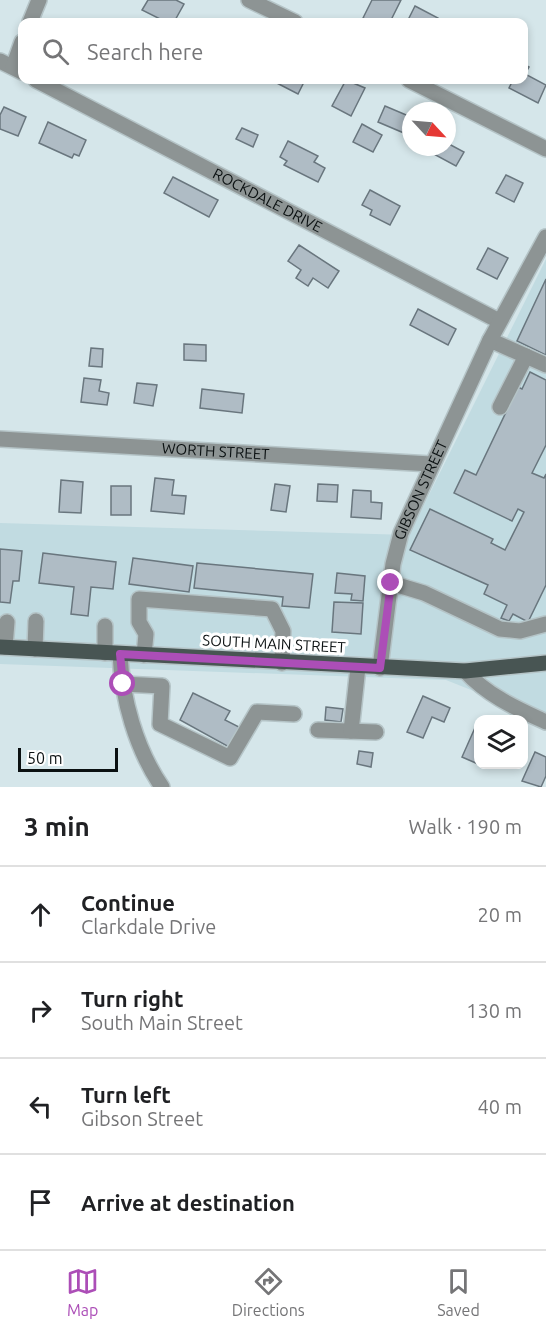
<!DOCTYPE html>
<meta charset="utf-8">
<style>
:root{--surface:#fff;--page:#f2f2f2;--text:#202124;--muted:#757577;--line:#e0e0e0;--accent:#ac4eb7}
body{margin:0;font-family:Ubuntu,sans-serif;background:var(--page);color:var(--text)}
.controls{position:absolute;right:18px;bottom:18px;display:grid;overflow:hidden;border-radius:12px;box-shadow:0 3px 9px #0003}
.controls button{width:54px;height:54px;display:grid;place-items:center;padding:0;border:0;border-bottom:2px solid var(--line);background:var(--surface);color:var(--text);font:30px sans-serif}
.compass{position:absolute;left:402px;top:102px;width:54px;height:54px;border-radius:50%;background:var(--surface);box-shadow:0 3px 9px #0003;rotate:116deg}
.scale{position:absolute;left:18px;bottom:15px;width:100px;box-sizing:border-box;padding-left:6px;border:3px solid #0b1112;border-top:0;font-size:16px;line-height:21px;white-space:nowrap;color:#0b1112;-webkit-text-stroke:4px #fff;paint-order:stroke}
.stop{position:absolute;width:18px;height:18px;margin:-14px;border:4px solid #ac4eb7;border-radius:50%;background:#fff}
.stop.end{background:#ac4eb7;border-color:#fff;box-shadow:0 2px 6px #0008}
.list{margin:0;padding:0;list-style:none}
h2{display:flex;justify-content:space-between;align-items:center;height:78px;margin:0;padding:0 24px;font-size:26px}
h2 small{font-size:20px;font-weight:400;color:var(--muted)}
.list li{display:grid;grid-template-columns:39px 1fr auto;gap:18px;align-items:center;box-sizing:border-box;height:96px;padding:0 24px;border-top:2px solid var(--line)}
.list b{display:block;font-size:22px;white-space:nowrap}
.list p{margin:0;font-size:20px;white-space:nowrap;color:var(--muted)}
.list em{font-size:20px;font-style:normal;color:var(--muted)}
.icon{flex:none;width:33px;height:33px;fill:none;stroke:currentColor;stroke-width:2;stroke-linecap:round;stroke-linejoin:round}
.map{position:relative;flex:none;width:546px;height:787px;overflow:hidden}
.search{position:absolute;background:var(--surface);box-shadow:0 3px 9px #0003;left:18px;right:18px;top:18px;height:66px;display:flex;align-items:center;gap:15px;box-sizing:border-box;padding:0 21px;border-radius:12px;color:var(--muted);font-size:22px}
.sheet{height:462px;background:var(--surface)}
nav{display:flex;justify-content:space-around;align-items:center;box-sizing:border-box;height:84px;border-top:2px solid var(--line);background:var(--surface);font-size:16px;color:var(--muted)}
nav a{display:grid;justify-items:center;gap:3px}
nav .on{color:var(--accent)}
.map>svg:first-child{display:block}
.built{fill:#c1dbe1}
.building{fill:#afbcc5;stroke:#69767e;stroke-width:1.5}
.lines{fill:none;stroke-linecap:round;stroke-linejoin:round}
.minor-casing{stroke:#b5c4c7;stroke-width:18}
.major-casing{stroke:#b5c4c7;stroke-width:18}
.minor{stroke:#8d9494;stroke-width:15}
.major{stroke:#485553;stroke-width:15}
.route{stroke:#ac4eb7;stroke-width:8}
.labels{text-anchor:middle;stroke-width:6;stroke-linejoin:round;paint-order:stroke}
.street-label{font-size:15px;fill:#0b1112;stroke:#fff}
</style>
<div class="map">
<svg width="546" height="787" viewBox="0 0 546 787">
<rect width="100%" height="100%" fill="#d5e6ea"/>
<polygon class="built" points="546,259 546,720 446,680 0,664 0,523 409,535"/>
<g class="building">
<polygon points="148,0 176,0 184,4 174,22 166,22 142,10"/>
<polygon points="372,0 401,0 390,22 373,22 363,18"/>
<polygon points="415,6 438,18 436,22 407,22"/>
<polygon points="524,64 529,67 525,74 546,85 538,103 509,88 513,80 524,80"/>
<polygon points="271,80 305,80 298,94"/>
<polygon points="346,80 365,88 351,116 332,106"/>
<polygon points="385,106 411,117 411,136 378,122"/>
<polygon points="4,107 26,117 18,136 0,129 0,115"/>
<polygon points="48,122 86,140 79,156 74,154 72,158 39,143"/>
<polygon points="362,124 382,135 373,152 353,142"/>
<polygon points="242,128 258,135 253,147 236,139"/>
<polygon points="288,141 318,156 314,162 325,168 318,182 284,165 287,161 280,157"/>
<polygon points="447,143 464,152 456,166 430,152 433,147 447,147"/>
<polygon points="506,175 523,183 514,202 496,193"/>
<polygon points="173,177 218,200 209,217 164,193"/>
<polygon points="370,190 400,206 390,225 370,215 372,210 362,205"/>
<polygon points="299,245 339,271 328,288 313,278 308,286 296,278 301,270 288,261"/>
<polygon points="488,248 508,258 497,279 477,269"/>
<polygon points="546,279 546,355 517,341"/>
<polygon points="418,309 456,329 448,345 410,325"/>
<polygon points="184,344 206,345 206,361 184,360"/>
<polygon points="91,348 103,349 102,367 89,366"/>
<polygon points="530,372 546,380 546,445 532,473 544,478 546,474 546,585 528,622 513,614 509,621 501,618 507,605 484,594 488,585 410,550 430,509 493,539 491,543 505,550 524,512 518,509 512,521 454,493 465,470 476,475 518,387 522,389"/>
<polygon points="84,378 101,380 99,391 109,393 107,405 81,402"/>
<polygon points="137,383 157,385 153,406 134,403"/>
<polygon points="202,389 244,394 242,413 200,408"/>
<polygon points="155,478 174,480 172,495 186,496 184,514 151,511"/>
<polygon points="61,480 83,482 81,513 59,512"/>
<polygon points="275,484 290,486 286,512 271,510"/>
<polygon points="318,484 338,485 337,502 317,501"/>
<rect x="111" y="486" width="20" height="29"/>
<polygon points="353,490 371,491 371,502 382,503 381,519 351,517"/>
<polygon points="0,549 22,551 19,581 13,581 10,603 0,602"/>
<polygon points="43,553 116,562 113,589 91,587 88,616 71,614 74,587 39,583"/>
<polygon points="133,558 193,566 189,592 129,584"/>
<polygon points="197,563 313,574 309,608 282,606 283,597 194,588"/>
<polygon points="337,573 365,576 363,601 351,600 352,594 335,593"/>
<polygon points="334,602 363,603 361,634 332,632"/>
<polygon points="193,693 230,711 225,720 239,727 229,747 180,720"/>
<polygon points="423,696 450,708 444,722 432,717 423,738 407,732"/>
<polygon points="326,707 343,709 341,722 325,720"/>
<polygon points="478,721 478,764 462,757"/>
<polygon points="359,751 373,753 371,767 357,764"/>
<polygon points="535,752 546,757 546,776 541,787 522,781"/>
</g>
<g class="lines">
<defs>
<g id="minor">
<polyline points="249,0 295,22"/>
<polyline points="30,22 39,0"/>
<polyline points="0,61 22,72"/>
<polyline points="13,67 22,42"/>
<path id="s1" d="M36,80L499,321"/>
<polyline points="409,80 546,149"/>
<polyline points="490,340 546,365"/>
<polyline points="500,407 526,356"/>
<path id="s2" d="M0,439L431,464"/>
<polyline points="391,583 424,593 500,629 520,631 546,624"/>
<polyline points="5,647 7,622"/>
<polyline points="35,649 36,621"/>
<polyline points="105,653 105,626"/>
<path d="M120,654C122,699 136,749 162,787"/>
<polyline points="144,655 146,634 139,622 139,599 272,609 283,631 282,663"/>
<path id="s3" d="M380,668L393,564L401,533L490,340L546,237"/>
<path d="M465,671C488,696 516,708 546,722"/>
<polyline points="123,684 162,686 160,724 230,758 257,712 294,714"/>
<polyline points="318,730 376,732"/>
<polyline points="351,731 358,667"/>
</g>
<polyline id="major" points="0,647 465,671 546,663"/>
</defs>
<use href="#minor" class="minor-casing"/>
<use href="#major" class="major-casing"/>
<use href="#minor" class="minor"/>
<use href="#major" class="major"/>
</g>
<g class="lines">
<polyline class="route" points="123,684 120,654 380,668 391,583"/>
</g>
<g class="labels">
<g class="street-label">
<text dy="5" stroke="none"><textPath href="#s1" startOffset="261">ROCKDALE DRIVE</textPath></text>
<text dy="5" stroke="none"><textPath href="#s2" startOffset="216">WORTH STREET</textPath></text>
<text dy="5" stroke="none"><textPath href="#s3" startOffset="184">GIBSON STREET</textPath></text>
<text transform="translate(274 644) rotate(3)" y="5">SOUTH MAIN STREET</text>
</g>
</g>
</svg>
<div class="controls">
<button><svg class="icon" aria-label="layers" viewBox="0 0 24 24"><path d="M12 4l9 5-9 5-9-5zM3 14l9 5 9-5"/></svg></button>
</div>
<svg class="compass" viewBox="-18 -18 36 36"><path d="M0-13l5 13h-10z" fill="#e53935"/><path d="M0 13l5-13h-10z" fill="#757577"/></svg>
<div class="scale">50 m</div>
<div class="stop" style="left:123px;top:684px"></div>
<div class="stop end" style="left:391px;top:583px"></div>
<div class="search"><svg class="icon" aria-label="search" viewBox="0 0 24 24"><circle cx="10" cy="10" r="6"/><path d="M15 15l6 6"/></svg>Search here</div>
</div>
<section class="sheet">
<h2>3 min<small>Walk · 190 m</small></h2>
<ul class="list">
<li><svg class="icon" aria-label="ahead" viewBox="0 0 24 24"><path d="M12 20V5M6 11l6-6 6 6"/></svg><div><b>Continue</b><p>Clarkdale Drive</p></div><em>20 m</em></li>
<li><svg class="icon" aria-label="right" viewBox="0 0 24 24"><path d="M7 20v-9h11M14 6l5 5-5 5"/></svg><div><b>Turn right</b><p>South Main Street</p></div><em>130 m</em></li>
<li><svg class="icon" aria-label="left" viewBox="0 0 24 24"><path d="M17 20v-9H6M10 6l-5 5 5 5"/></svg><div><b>Turn left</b><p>Gibson Street</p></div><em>40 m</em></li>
<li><svg class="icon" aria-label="arrive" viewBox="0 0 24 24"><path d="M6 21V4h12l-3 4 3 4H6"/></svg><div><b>Arrive at destination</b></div></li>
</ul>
</section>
<nav>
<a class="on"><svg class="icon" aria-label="map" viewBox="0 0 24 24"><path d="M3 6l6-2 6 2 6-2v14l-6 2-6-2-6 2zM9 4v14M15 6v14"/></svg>Map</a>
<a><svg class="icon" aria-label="directions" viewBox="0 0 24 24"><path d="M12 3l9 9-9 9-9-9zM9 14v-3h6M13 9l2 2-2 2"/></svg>Directions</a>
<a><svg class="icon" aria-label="saved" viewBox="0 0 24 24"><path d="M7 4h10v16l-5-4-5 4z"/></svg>Saved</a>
</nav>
